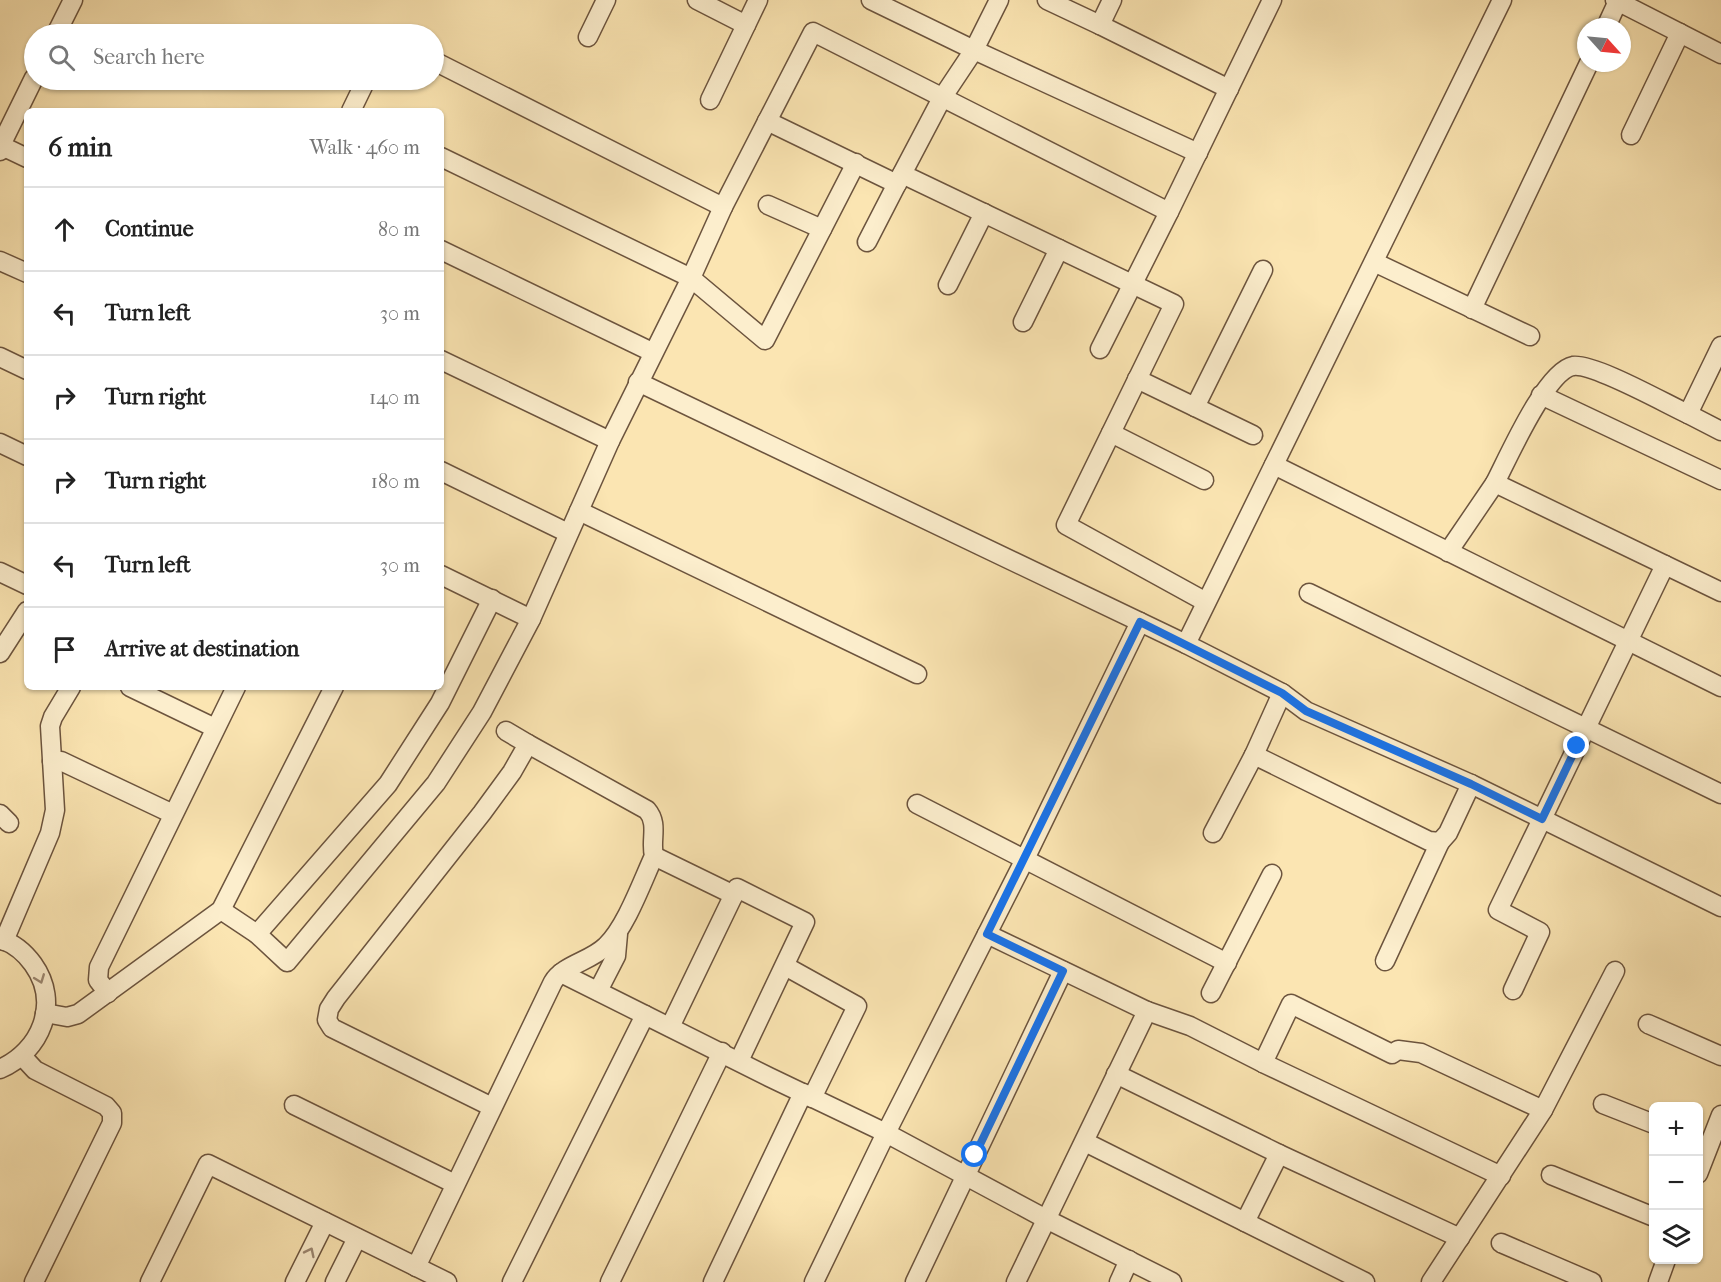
<!DOCTYPE html>
<meta charset="utf-8">
<style>
:root{--surface:#fff;--page:#f2f2f2;--text:#222;--muted:#767676;--line:#e0e0e0}
body{margin:0;font-family:"IM FELL French Canon",serif;background:var(--page);color:var(--text)}
.controls{position:absolute;right:18px;bottom:18px;display:grid;overflow:hidden;border-radius:9px;box-shadow:0 2px 4px #0004}
.controls button{width:54px;height:54px;display:grid;place-items:center;padding:0;border:0;border-bottom:2px solid var(--line);background:var(--surface);color:var(--text);font:30px sans-serif}
.compass{position:absolute;left:1577px;top:18px;width:54px;height:54px;border-radius:50%;background:var(--surface);box-shadow:0 2px 4px #0004;rotate:117deg}
.stop{position:absolute;width:18px;height:18px;margin:-14px;border:4px solid #1a73e8;border-radius:50%;background:#fff}
.stop.end{background:#1a73e8;border-color:#fff;box-shadow:0 2px 6px #0008}
.list{margin:0;padding:0;list-style:none}
h2{display:flex;justify-content:space-between;align-items:center;height:78px;margin:0;padding:0 24px;font-size:26px}
h2 small{font-size:20px;font-weight:400;color:var(--muted)}
.list li{display:grid;grid-template-columns:39px 1fr auto;gap:18px;align-items:center;box-sizing:border-box;height:84px;padding:0 24px;border-top:2px solid var(--line)}
.list b{display:block;font-size:22px;white-space:nowrap}
.list em{font-size:20px;font-style:normal;color:var(--muted)}
.icon{flex:none;width:33px;height:33px;fill:none;stroke:currentColor;stroke-width:2;stroke-linecap:round;stroke-linejoin:round}
.map{position:relative;flex:none;width:1721px;height:1282px;overflow:hidden}
.search{position:absolute;background:var(--surface);box-shadow:0 2px 4px #0004;left:24px;top:24px;width:420px;height:66px;display:flex;align-items:center;gap:15px;box-sizing:border-box;padding:0 21px;border-radius:33px;color:var(--muted);font-size:22px}
.panel{position:absolute;background:var(--surface);box-shadow:0 2px 4px #0004;left:24px;top:108px;width:420px;height:582px;border-radius:9px}
.map>svg:first-child{display:block}
.lines{fill:none;stroke-linecap:round;stroke-linejoin:round}
.minor-casing{stroke:#6c543e;stroke-width:21}
.minor{stroke:#fceecd;stroke-width:18}
.oneway{stroke:#9c8872}
.route{stroke:#1a73e8;stroke-width:8}
</style>
<div class="map">
<svg width="1721" height="1282" viewBox="0 0 1721 1282">
<rect width="100%" height="100%" fill="#fbe5b2"/>
<filter id="stains"><feTurbulence type="fractalNoise" baseFrequency=".00333" numOctaves="4"/><feColorMatrix values="0 0 0 0 .2 0 0 0 0 .09 0 0 0 0 .02 0 0 0 .5 -.17"/></filter>
<radialGradient id="worn" r=".72"><stop offset=".6" stop-color="#630" stop-opacity="0"/><stop offset="1" stop-color="#630" stop-opacity=".3"/></radialGradient>
<g class="lines">
<defs>
<g id="minor">
<polyline points="697,0 746,25 758,0"/>
<polyline points="871,0 974,50 1198,153"/>
<polyline points="999,0 974,50 942,98 902,174 1174,304 1066,525 1206,602"/>
<polyline points="1047,0 1100,25"/>
<polyline points="1112,0 1100,25 1229,89"/>
<polyline points="1502,0 1186,644 1282,693 1306,711 1471,784 1721,907"/>
<polyline points="1615,0 1721,54"/>
<polyline points="1606,27 1618,1"/>
<polyline points="56,34 73,0"/>
<polyline points="588,37 606,0"/>
<polyline points="434,61 723,207"/>
<polyline points="710,100 746,25"/>
<polyline points="351,111 366,80"/>
<polyline points="767,121 897,184"/>
<polyline points="1631,135 1680,33"/>
<polyline points="0,145 27,158"/>
<polyline points="0,151 1,145 34,78"/>
<polyline points="441,157 691,278 765,340 856,163"/>
<polyline points="768,205 822,229"/>
<polyline points="1169,212 1272,0"/>
<polyline points="867,242 902,174"/>
<polyline points="441,250 652,352"/>
<polyline points="0,261 27,273"/>
<polyline points="1374,262 1530,336"/>
<polyline points="948,285 984,213"/>
<polyline points="1472,309 1589,63"/>
<polyline points="1023,322 1059,249"/>
<polyline points="1721,346 1688,414 1721,431"/>
<polyline points="0,357 27,370"/>
<polyline points="441,360 610,441"/>
<polyline points="1137,379 1253,435"/>
<polyline points="638,382 1186,644"/>
<polyline points="1541,395 1721,480"/>
<polyline points="1195,407 1263,270"/>
<polyline points="1111,433 1204,480"/>
<polyline points="0,443 27,456"/>
<polyline points="1274,465 1721,687"/>
<polyline points="441,471 568,533"/>
<path d="M1495,483C1508,458 1546,371 1573,366C1594,363 1666,404 1688,414"/>
<polyline points="579,511 917,674"/>
<polyline points="1448,552 1495,483 1665,565"/>
<polyline points="0,572 27,585"/>
<polyline points="441,575 531,619"/>
<polyline points="1309,593 1721,794"/>
<polyline points="0,653 27,611"/>
<polyline points="130,687 215,728"/>
<polyline points="1254,755 1429,841 1440,842 1448,833 1471,784"/>
<polyline points="52,761 61,761 173,814"/>
<polyline points="917,804 1227,963"/>
<polyline points="0,814 9,823"/>
<polyline points="1213,833 1254,755 1282,693"/>
<polyline points="654,856 734,895"/>
<polyline points="221,910 257,934 287,962 436,783 482,712 531,619 610,441 691,278 723,207 813,32 1169,212 1100,349"/>
<polyline points="257,934 388,784 440,703 492,599"/>
<polyline points="987,934 1147,1011 1190,1026 1263,1063 1501,1176"/>
<path d="M0,939C13,943 25,953 33,964C61,1003 41,1051 0,1069"/>
<polyline points="4,941 50,833 55,810 50,726 53,717 71,687"/>
<polyline points="1385,961 1440,842"/>
<polyline points="785,966 857,1006 812,1098"/>
<polyline points="561,973 645,1015"/>
<polyline points="1513,990 1540,932 1498,910 1665,565 1721,592"/>
<polyline points="598,991 616,956 618,934"/>
<polyline points="108,993 98,980 99,967 236,687"/>
<polyline points="1211,993 1272,874"/>
<polyline points="45,1013 67,1017 78,1014 221,910 334,687"/>
<polyline points="1648,1024 1721,1056"/>
<polyline points="670,1027 737,888 805,922 739,1061"/>
<polyline points="22,1056 35,1070 106,1106 112,1113 112,1123 34,1282"/>
<polyline points="1263,1063 1291,1004 1392,1054 1398,1050 1421,1053 1543,1110"/>
<polyline points="1116,1074 1279,1154 1460,1238"/>
<polyline points="1603,1104 1654,1124"/>
<polyline points="294,1105 455,1184"/>
<polyline points="492,1107 332,1028 327,1020 329,1009 336,998 482,813 512,772 528,744 506,731"/>
<polyline points="1085,1142 1365,1282"/>
<polyline points="1698,1174 1721,1115"/>
<polyline points="1551,1175 1654,1217"/>
<polyline points="1245,1222 1279,1154"/>
<polyline points="1501,1243 1592,1282"/>
<path d="M416,1267L553,982C563,965 591,961 606,946C626,927 642,882 654,856C650,840 659,824 647,810L528,744"/>
<polyline points="150,1282 208,1164 447,1282"/>
<polyline points="295,1282 325,1222"/>
<polyline points="335,1282 357,1238"/>
<polyline points="512,1282 645,1015 769,1077 886,1133 1046,1219 1172,1282"/>
<polyline points="610,1282 722,1052"/>
<polyline points="713,1282 803,1093"/>
<polyline points="814,1282 886,1133 1025,859 1140,622"/>
<polyline points="915,1282 1063,971"/>
<polyline points="1016,1282 1147,1011"/>
<polyline points="1119,1282 1129,1260"/>
<polyline points="1431,1282 1543,1110 1615,971"/>
<polyline points="1658,1282 1666,1260"/>
</g>
</defs>
<use href="#minor" class="minor-casing"/>
<use href="#minor" class="minor"/>
</g>
<defs><path id="oneway-chevron" d="M-2-3.5L2.5 0L-2 3.5" fill="none" stroke-width="1.6" stroke-linecap="round" stroke-linejoin="round" transform="scale(1.5)"/></defs>
<g class="oneway">
<use href="#oneway-chevron" transform="translate(40 979) rotate(69)"/>
<use href="#oneway-chevron" transform="translate(310 1252) rotate(-64)"/>
</g>
<g class="lines">
<polyline class="route" points="975,1155 1063,971 987,934 1140,622 1282,693 1306,711 1471,784 1542,819 1577,746"/>
</g>
<rect width="100%" height="100%" filter="url(#stains)"/>
<rect width="100%" height="100%" fill="url(#worn)"/>
</svg>
<div class="controls">
<button>+</button>
<button>−</button>
<button><svg class="icon" aria-label="layers" viewBox="0 0 24 24"><path d="M12 4l9 5-9 5-9-5zM3 14l9 5 9-5"/></svg></button>
</div>
<svg class="compass" viewBox="-18 -18 36 36"><path d="M0-13l5 13h-10z" fill="#e53935"/><path d="M0 13l5-13h-10z" fill="#767676"/></svg>
<div class="stop" style="left:975px;top:1155px"></div>
<div class="stop end" style="left:1577px;top:746px"></div>
<div class="search"><svg class="icon" aria-label="search" viewBox="0 0 24 24"><circle cx="10" cy="10" r="6"/><path d="M15 15l6 6"/></svg>Search here</div>
<section class="panel">
<h2>6 min<small>Walk · 460 m</small></h2>
<ul class="list">
<li><svg class="icon" aria-label="ahead" viewBox="0 0 24 24"><path d="M12 20V5M6 11l6-6 6 6"/></svg><div><b>Continue</b></div><em>80 m</em></li>
<li><svg class="icon" aria-label="left" viewBox="0 0 24 24"><path d="M17 20v-9H6M10 6l-5 5 5 5"/></svg><div><b>Turn left</b></div><em>30 m</em></li>
<li><svg class="icon" aria-label="right" viewBox="0 0 24 24"><path d="M7 20v-9h11M14 6l5 5-5 5"/></svg><div><b>Turn right</b></div><em>140 m</em></li>
<li><svg class="icon" aria-label="right" viewBox="0 0 24 24"><path d="M7 20v-9h11M14 6l5 5-5 5"/></svg><div><b>Turn right</b></div><em>180 m</em></li>
<li><svg class="icon" aria-label="left" viewBox="0 0 24 24"><path d="M17 20v-9H6M10 6l-5 5 5 5"/></svg><div><b>Turn left</b></div><em>30 m</em></li>
<li><svg class="icon" aria-label="arrive" viewBox="0 0 24 24"><path d="M6 21V4h12l-3 4 3 4H6"/></svg><div><b>Arrive at destination</b></div></li>
</ul>
</section>
</div>
